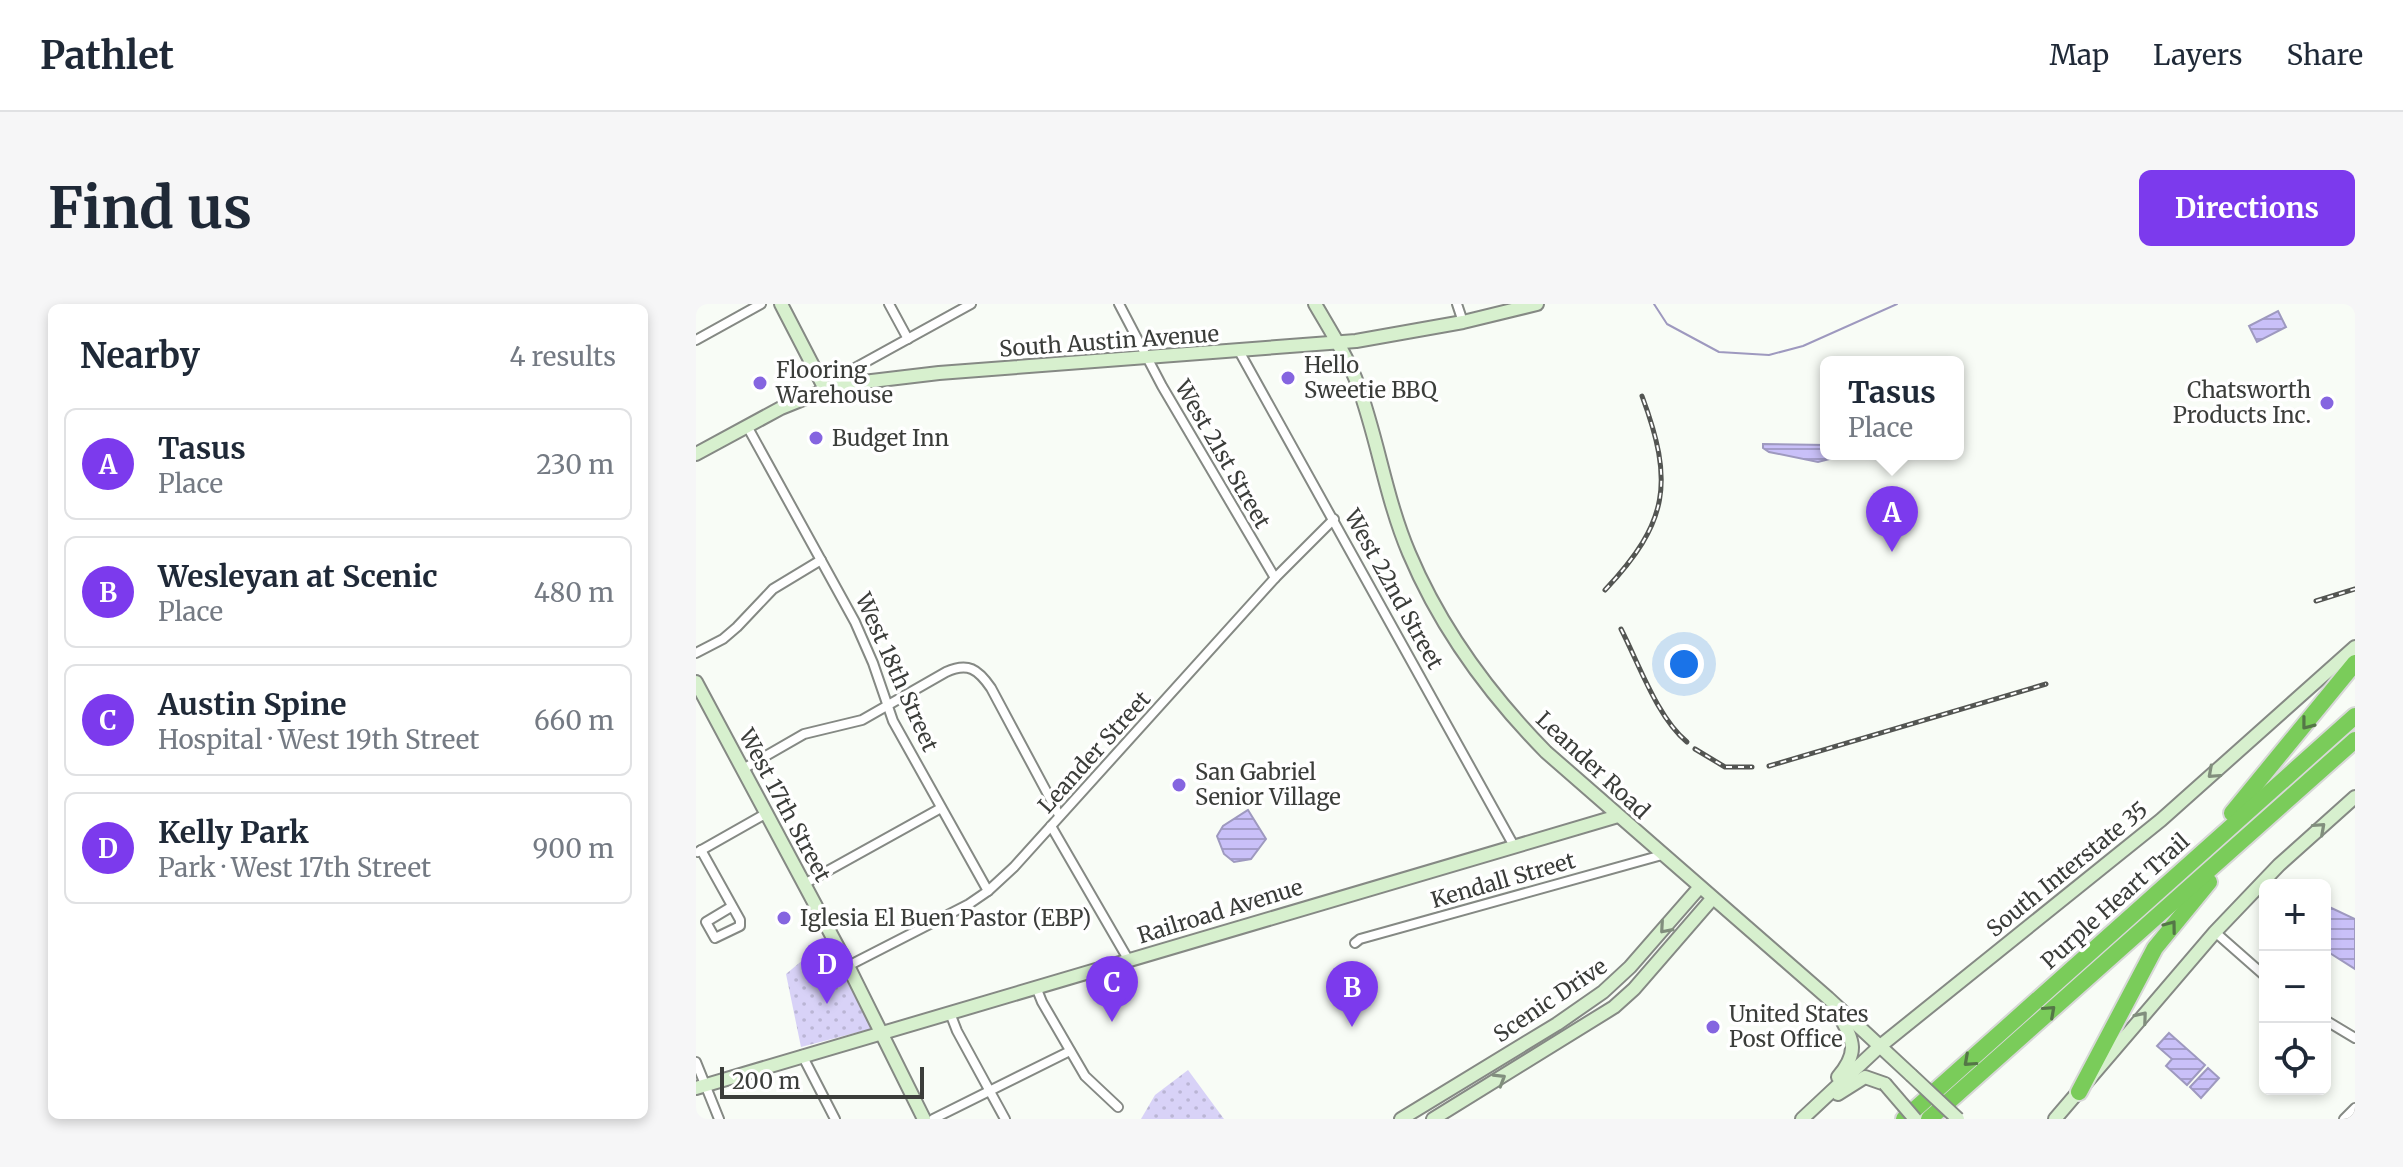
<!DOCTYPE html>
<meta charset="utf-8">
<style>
:root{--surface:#fff;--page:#f6f6f7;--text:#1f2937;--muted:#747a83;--line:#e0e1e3;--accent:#7c3aed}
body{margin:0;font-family:Merriweather,serif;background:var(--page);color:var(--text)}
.controls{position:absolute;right:24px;bottom:24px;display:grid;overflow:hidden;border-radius:12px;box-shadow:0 4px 12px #0003}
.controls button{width:72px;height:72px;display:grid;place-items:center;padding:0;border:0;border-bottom:2px solid var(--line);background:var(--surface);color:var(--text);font:40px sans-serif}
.scale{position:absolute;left:24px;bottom:20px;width:204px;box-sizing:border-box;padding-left:8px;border:4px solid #3b3d3a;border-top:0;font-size:22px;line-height:28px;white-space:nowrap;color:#3b3d3a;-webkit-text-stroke:6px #fff;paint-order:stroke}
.you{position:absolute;left:988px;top:360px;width:28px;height:28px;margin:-20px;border:6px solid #fff;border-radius:50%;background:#1a73e8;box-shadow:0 0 0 12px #1a73e833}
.badge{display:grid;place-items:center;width:52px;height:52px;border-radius:50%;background:var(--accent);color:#fff;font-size:26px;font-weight:700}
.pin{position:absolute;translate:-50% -66px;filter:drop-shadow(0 2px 4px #0008)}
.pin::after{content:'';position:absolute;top:42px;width:28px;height:24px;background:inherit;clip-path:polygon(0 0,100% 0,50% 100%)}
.popup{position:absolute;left:1124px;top:52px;width:144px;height:104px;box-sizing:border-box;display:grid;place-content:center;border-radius:12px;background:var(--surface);filter:drop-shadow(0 2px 6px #0005);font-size:26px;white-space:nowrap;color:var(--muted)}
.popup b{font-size:30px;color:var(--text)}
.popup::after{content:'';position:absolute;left:50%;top:100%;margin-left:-16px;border:16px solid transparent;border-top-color:var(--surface)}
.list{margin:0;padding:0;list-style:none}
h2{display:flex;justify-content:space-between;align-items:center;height:104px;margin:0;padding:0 32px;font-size:34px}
h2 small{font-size:26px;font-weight:400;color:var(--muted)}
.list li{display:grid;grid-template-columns:52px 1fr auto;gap:24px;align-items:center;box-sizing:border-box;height:112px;margin:0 16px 16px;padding:0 16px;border:2px solid var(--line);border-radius:12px}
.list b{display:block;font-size:30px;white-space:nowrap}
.list p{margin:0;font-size:26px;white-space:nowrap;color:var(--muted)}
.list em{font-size:26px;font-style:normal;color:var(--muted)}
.icon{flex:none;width:44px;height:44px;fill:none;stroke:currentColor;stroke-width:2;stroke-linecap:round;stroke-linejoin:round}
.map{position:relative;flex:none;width:1659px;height:815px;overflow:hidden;border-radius:12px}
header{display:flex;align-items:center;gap:48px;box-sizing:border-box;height:112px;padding:0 40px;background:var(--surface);border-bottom:2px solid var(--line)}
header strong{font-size:38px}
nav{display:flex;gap:44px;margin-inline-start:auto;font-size:28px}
.intro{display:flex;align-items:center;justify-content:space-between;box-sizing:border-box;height:192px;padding:0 48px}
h1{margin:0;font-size:56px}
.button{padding:20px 36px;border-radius:12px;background:var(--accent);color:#fff;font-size:28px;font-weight:700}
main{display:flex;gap:48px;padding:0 48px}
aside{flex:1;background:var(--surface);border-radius:12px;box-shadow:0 4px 12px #0003}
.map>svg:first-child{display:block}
.park{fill:url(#park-dots)}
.water{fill:url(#water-rules);stroke:#9e99bf;stroke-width:2}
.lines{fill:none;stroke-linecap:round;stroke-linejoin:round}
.stream{stroke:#9e99bf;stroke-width:2}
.street-casing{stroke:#858984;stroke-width:12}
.secondary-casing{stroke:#858984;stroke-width:16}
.highway-casing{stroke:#d8d8d8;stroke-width:20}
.street{stroke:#fff;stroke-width:8}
.secondary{stroke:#d7f0ce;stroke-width:12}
.highway{stroke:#7acc5a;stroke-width:16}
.rail-casing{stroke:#535552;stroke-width:5}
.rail{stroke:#fff;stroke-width:2;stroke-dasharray:6;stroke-linecap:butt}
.secondary-bridge-casing{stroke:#858984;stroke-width:16;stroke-linecap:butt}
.secondary-bridge{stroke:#d7f0ce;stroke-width:12}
.oneway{stroke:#547647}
.oneway2{stroke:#818e7d}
.poi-dot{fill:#8565e0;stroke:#fff;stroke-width:3}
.labels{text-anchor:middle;stroke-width:7;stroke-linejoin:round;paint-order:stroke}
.street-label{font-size:22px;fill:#3b3d3a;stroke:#fff}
.poi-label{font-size:22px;fill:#3b3d3a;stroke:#fff;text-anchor:start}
</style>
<header>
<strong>Pathlet</strong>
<nav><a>Map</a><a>Layers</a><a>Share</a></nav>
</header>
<div class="intro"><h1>Find us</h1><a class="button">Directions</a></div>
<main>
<aside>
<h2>Nearby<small>4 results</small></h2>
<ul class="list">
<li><span class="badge">A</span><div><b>Tasus</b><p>Place</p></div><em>230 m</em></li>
<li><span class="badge">B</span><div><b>Wesleyan at Scenic</b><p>Place</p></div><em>480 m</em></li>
<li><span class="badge">C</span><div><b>Austin Spine</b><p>Hospital · West 19th Street</p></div><em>660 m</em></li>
<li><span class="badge">D</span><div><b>Kelly Park</b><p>Park · West 17th Street</p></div><em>900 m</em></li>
</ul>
</aside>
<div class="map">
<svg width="1659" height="815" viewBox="0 0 1659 815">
<defs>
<pattern id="park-dots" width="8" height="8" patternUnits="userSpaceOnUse" patternTransform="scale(2)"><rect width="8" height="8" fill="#d8d2f7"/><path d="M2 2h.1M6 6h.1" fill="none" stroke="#bab5d4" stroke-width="1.8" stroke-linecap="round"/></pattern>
<pattern id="water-rules" width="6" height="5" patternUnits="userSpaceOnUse" patternTransform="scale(2)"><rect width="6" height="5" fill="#c9c0f8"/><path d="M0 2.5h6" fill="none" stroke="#a49dca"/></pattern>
</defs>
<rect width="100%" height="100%" fill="#f8fcf6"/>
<g class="park">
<polygon points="132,635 178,724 105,743 90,670"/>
<polygon points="492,766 528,815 445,815 459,791"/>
</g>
<g class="water">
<polygon points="1582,7 1590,23 1561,38 1553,22"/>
<polygon points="1067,140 1130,141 1130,150 1153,150 1122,158 1073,148 1067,144"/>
<polygon points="552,506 570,535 555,555 538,558 528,550 521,532 527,522"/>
<polygon points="1629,601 1659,615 1659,665 1629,646"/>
<polygon points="1473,729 1509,761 1491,781 1470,762 1476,755 1461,742"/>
<polygon points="1512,764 1523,774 1505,794 1494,783"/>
</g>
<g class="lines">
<polyline class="stream" points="958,0 971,20 1023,48 1073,51 1107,42 1201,0"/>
<defs>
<g id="street">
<polyline points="193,0 212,35"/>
<polyline points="423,0 466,82 579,274"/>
<polyline points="761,0 767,18"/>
<polyline points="0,36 65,0"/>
<polyline points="543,47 818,542"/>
<polyline points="143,81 157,65 275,0"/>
<polyline points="51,122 159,318 177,359 197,417 292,587"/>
<polyline points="0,349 27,335 41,323 77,285 125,256"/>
<path d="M47,465L108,430L166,416L250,368C272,358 282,365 295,384L363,511"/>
<polyline points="355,522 432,655"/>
<polyline points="5,546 44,616 44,622 19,634 10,618 35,603"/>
<polyline points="2,548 71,509"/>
<polyline points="108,580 245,504"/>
<polyline points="1519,628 1569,672"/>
<polyline points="659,639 664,635 966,551"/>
<polyline points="152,662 273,600 292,587 318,563 579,274 638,215"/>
<polyline points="340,683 346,698 389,772 422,803"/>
<polyline points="254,709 261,727 309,815"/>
<polyline points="1629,716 1659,734"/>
<polyline points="106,751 139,815"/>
<polyline points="0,758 23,815"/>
<polyline points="237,815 374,747"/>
<polyline points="1648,815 1659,804"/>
</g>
<g id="secondary">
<polyline points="85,0 129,85"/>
<path d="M619,0C634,26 651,52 662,81C682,136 690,195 713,249C745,325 793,390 850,448L1132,694L1215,771"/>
<polyline points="0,150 85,104 142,81 243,69 660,37 767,18 841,0"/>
<polyline points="0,378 152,662 228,815"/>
<path d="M1141,707C1156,735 1165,746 1142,773"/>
<polyline points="0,784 922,512"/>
<polyline points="1142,790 1169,773 1189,780"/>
<polyline points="705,815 861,720 907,688 934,663 1003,584"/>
<polyline points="737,815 918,703 938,685 1016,595"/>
<polyline points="1106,815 1183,743 1465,516 1659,343"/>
<polyline points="1359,815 1519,628 1583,561 1659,493"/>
</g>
<g id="highway">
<polyline points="1536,509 1659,359"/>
<polyline points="1383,788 1459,644 1513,578"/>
<polyline points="1208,815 1659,412"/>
<polyline points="1233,815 1659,436"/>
</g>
</defs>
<use href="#street" class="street-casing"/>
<use href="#secondary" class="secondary-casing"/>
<use href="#highway" class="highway-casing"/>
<use href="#street" class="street"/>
<use href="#secondary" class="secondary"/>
<use href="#highway" class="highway"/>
<defs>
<g id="rail">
<path d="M909,286C973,218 978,178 946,92"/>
<polyline points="1620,297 1659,285"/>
<path d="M925,325C943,360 961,413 991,438"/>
<polyline points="999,445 1029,463 1056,463"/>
<polyline points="1073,462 1350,380"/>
</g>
</defs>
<use href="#rail" class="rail-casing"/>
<use href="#rail" class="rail"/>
<defs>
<g id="secondary-bridge">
<polyline points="1215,771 1262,815"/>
<polyline points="1189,780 1219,815"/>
</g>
</defs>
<use href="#secondary-bridge" class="secondary-bridge-casing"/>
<use href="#secondary-bridge" class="secondary-bridge"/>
</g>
<defs><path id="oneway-chevron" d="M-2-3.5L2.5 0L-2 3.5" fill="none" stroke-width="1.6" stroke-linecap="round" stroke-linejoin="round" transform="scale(2)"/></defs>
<g class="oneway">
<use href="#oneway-chevron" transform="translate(1611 420) rotate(128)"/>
<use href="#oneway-chevron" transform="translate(1475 622) rotate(-53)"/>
<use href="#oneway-chevron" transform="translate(1354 707) rotate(-42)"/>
<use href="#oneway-chevron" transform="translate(1273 757) rotate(138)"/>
</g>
<g class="oneway2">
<use href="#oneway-chevron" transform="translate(1517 469) rotate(138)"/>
<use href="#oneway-chevron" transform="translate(1624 524) rotate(-42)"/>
<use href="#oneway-chevron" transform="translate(969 624) rotate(131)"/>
<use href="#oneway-chevron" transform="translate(1446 713) rotate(-50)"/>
<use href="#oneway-chevron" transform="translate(804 775) rotate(-31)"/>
</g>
<g class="poi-dot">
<circle cx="592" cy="74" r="8"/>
<circle cx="64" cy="79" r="8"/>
<circle cx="1631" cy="99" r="8"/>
<circle cx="120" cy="134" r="8"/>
<circle cx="483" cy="481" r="8"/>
<circle cx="88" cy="614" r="8"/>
<circle cx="1017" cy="723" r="8"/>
</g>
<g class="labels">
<g class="street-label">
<text transform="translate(413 37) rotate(-4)" y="8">South Austin Avenue</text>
<text transform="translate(527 150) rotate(60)" y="8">West 21st Street</text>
<text transform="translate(698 285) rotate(61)" y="8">West 22nd Street</text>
<text transform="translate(201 368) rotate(66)" y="8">West 18th Street</text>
<text transform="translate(398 448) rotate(-48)" y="8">Leander Street</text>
<text transform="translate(897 461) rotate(43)" y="8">Leander Road</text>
<text transform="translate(89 501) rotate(62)" y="8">West 17th Street</text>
<text transform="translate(1371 565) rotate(-39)" y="8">South Interstate 35</text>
<text transform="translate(807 576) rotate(-16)" y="8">Kendall Street</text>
<text transform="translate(1419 597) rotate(-42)" y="8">Purple Heart Trail</text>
<text transform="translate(524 607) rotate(-17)" y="8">Railroad Avenue</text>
<text transform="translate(854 696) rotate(-34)" y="8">Scenic Drive</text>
</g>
<g class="poi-label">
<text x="608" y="69">Hello<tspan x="608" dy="25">Sweetie BBQ</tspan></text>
<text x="80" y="74">Flooring<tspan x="80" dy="25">Warehouse</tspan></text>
<text x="1615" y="94" text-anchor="end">Chatsworth<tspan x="1615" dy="25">Products Inc.</tspan></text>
<text x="136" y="142">Budget Inn</text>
<text x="499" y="476">San Gabriel<tspan x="499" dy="25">Senior Village</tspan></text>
<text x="104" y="622">Iglesia El Buen Pastor (EBP)</text>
<text x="1033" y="718">United States<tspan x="1033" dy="25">Post Office</tspan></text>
</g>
</g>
</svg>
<div class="controls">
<button>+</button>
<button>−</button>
<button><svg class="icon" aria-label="locate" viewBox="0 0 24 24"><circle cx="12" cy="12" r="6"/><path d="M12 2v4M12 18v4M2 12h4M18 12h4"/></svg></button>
</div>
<div class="scale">200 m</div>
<div class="you"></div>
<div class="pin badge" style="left:1196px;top:248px">A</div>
<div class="popup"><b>Tasus</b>Place</div>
<div class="pin badge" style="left:656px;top:723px">B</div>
<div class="pin badge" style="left:416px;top:718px">C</div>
<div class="pin badge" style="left:131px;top:700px">D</div>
</div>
</main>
